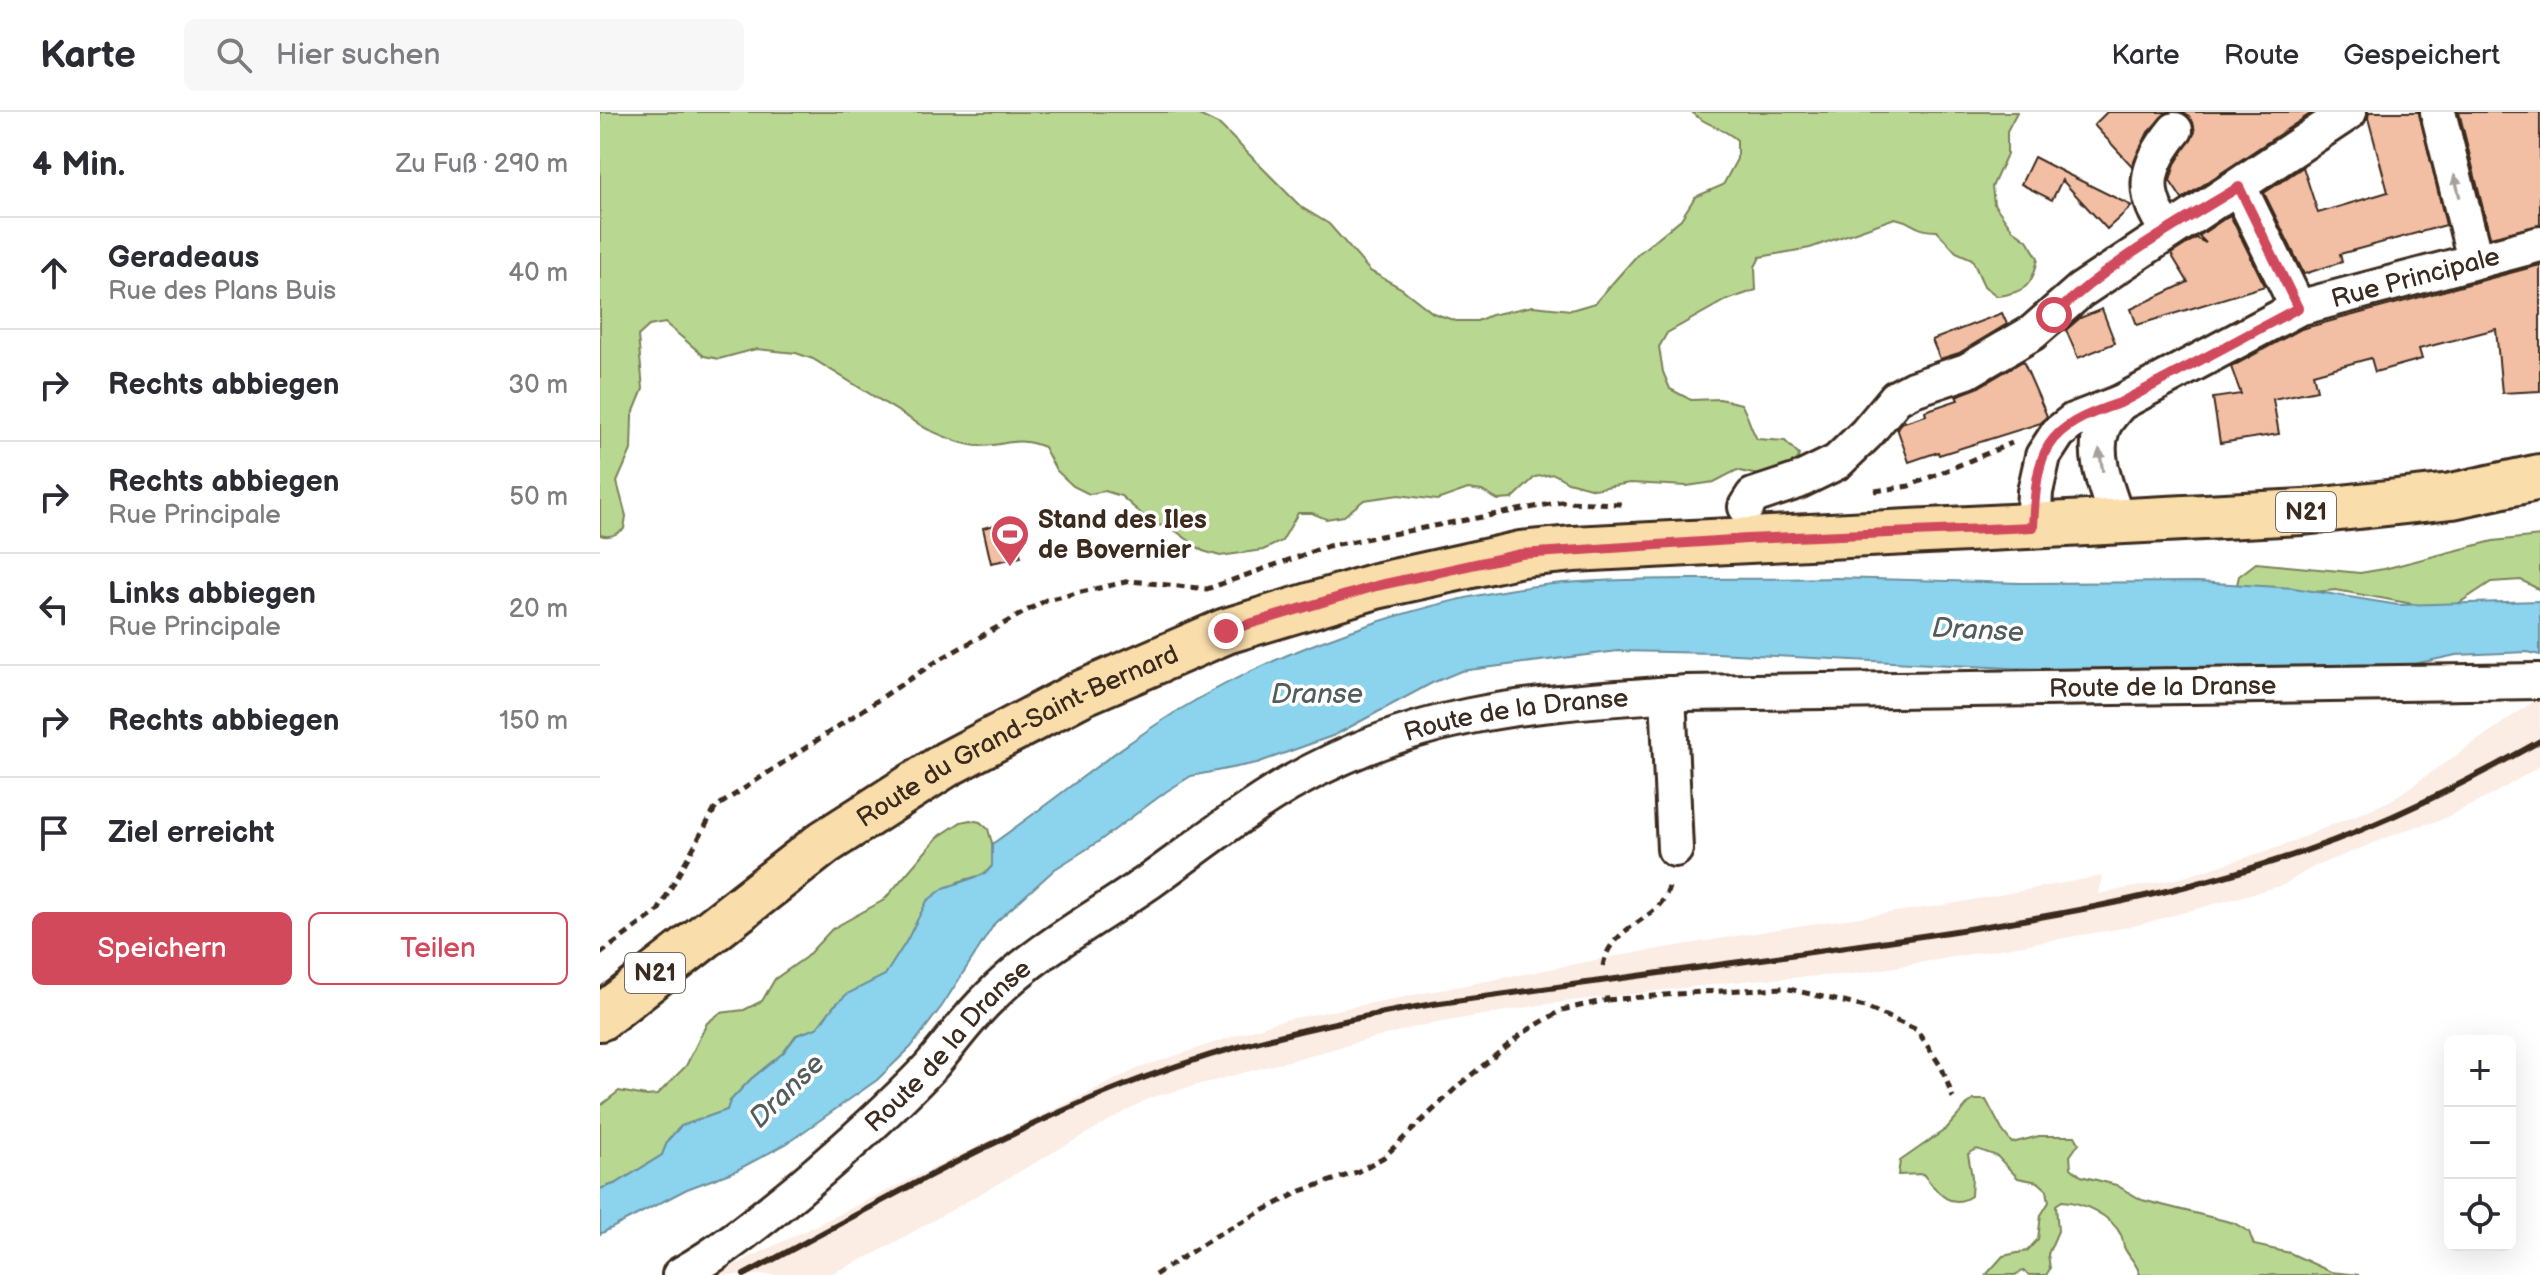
<!DOCTYPE html>
<html lang="de">
<meta charset="utf-8">
<style>
:root{--surface:#fff;--page:#f7f7f7;--text:#2b2b33;--muted:#7c7c81;--line:#e1e1e2;--accent:#d1495b}
body{margin:0;font-family:"Balsamiq Sans",sans-serif;background:var(--page);color:var(--text)}
.controls{position:absolute;right:24px;bottom:24px;display:grid;overflow:hidden;border-radius:12px;box-shadow:0 8px 32px #0002}
.controls button{width:72px;height:72px;display:grid;place-items:center;padding:0;border:0;border-bottom:2px solid var(--line);background:var(--surface);color:var(--text);font:40px sans-serif}
.stop{position:absolute;width:24px;height:24px;margin:-18px;border:6px solid #d1495b;border-radius:50%;background:#fff}
.stop.end{background:#d1495b;border-color:#fff;box-shadow:0 2px 8px #0008}
.list{margin:0;padding:0;list-style:none}
h2{display:flex;justify-content:space-between;align-items:center;height:104px;margin:0;padding:0 32px;font-size:34px}
h2 small{font-size:26px;font-weight:400;color:var(--muted)}
.list li{display:grid;grid-template-columns:52px 1fr auto;gap:24px;align-items:center;box-sizing:border-box;height:112px;padding:0 32px;border-top:2px solid var(--line)}
.list b{display:block;font-size:30px;white-space:nowrap}
.list p{margin:0;font-size:26px;white-space:nowrap;color:var(--muted)}
.list em{font-size:26px;font-style:normal;color:var(--muted)}
.actions{display:flex;gap:16px;padding:24px 32px}
.actions a{flex:1;padding:18px 0;border:2px solid var(--accent);border-radius:12px;text-align:center;font-size:28px;color:var(--accent)}
.actions .main{background:var(--accent);color:#fff}
.icon{flex:none;width:44px;height:44px;fill:none;stroke:currentColor;stroke-width:2;stroke-linecap:round;stroke-linejoin:round}
.map{position:relative;flex:none;width:1940px;height:1163px;overflow:hidden}
header{display:flex;align-items:center;gap:48px;box-sizing:border-box;height:112px;padding:0 40px;background:var(--surface);border-bottom:2px solid var(--line)}
header strong{font-size:38px}
nav{display:flex;gap:44px;margin-inline-start:auto;font-size:28px}
.search{width:560px;height:72px;background:var(--page);display:flex;align-items:center;gap:20px;box-sizing:border-box;padding:0 28px;border-radius:12px;color:var(--muted);font-size:30px}
main{display:flex}
aside{flex:1;background:var(--surface)}
.map>svg:first-child{display:block}
.built{fill:#fbece4}
.green{fill:#b8d891;stroke:#7a8158;stroke-width:2}
.water{fill:#8cd3ee;stroke:#6c8f9b;stroke-width:2}
.building{fill:#f2bfa4;stroke:#3b2a1e;stroke-width:2}
.lines{fill:none;stroke-linecap:round;stroke-linejoin:round}
.minor-casing{stroke:#3b2a1e;stroke-width:40}
.primary-casing{stroke:#3b2a1e;stroke-width:50}
.path{stroke:#3b2a1e;stroke-width:5;stroke-dasharray:8 6;stroke-linecap:butt}
.minor{stroke:#fff;stroke-width:34}
.primary{stroke:#f9deab;stroke-width:44}
.rail{stroke:#3b2a1e;stroke-width:6}
.oneway{fill:#a79f9a}
.route{stroke:#d1495b;stroke-width:10}
.labels{text-anchor:middle;stroke-width:7;stroke-linejoin:round;paint-order:stroke}
.shield{fill:#fff;stroke:#766a62;stroke-width:2}
.shield-label{font-size:24px;font-weight:bold;fill:#3b2a1e}
.street-label{font-size:26px;fill:#3b2a1e;stroke:#fff}
.poi-label{font-size:26px;font-weight:bold;fill:#3b2a1e;stroke:#fff;text-anchor:start}
.water-label{font-size:28px;font-style:italic;fill:#535d5c;stroke:#fff}
</style>
<header>
<strong>Karte</strong>
<div class="search"><svg class="icon" aria-label="search" viewBox="0 0 24 24"><circle cx="10" cy="10" r="6"/><path d="M15 15l6 6"/></svg>Hier suchen</div>
<nav><a>Karte</a><a>Route</a><a>Gespeichert</a></nav>
</header>
<main>
<aside>
<h2>4 Min.<small>Zu Fuß · 290 m</small></h2>
<ul class="list">
<li><svg class="icon" aria-label="ahead" viewBox="0 0 24 24"><path d="M12 20V5M6 11l6-6 6 6"/></svg><div><b>Geradeaus</b><p>Rue des Plans Buis</p></div><em>40 m</em></li>
<li><svg class="icon" aria-label="right" viewBox="0 0 24 24"><path d="M7 20v-9h11M14 6l5 5-5 5"/></svg><div><b>Rechts abbiegen</b></div><em>30 m</em></li>
<li><svg class="icon" aria-label="right" viewBox="0 0 24 24"><path d="M7 20v-9h11M14 6l5 5-5 5"/></svg><div><b>Rechts abbiegen</b><p>Rue Principale</p></div><em>50 m</em></li>
<li><svg class="icon" aria-label="left" viewBox="0 0 24 24"><path d="M17 20v-9H6M10 6l-5 5 5 5"/></svg><div><b>Links abbiegen</b><p>Rue Principale</p></div><em>20 m</em></li>
<li><svg class="icon" aria-label="right" viewBox="0 0 24 24"><path d="M7 20v-9h11M14 6l5 5-5 5"/></svg><div><b>Rechts abbiegen</b></div><em>150 m</em></li>
<li><svg class="icon" aria-label="arrive" viewBox="0 0 24 24"><path d="M6 21V4h12l-3 4 3 4H6"/></svg><div><b>Ziel erreicht</b></div></li>
</ul>
<div class="actions"><a class="main">Speichern</a><a>Teilen</a></div>
</aside>
<div class="map">
<svg width="1940" height="1163" viewBox="0 0 1940 1163">
<rect width="100%" height="100%" fill="#fff"/>
<filter id="ink" filterUnits="userSpaceOnUse"><feTurbulence type="fractalNoise" baseFrequency=".0125" numOctaves="2"/><feDisplacementMap in="SourceGraphic" scale="16" xChannelSelector="R" yChannelSelector="G"/><feConvolveMatrix kernelMatrix="1 2 1 2 8 2 1 2 1" color-interpolation-filters="sRGB"/></filter>
<g filter="url(#ink)">
<polygon class="built" points="1940,585 1940,654 1890,684 1838,709 1814,715 1713,755 1683,773 1534,814 1254,862 1151,868 946,892 819,914 549,986 274,1142 228,1163 114,1163 539,956 679,909 1012,845 1191,815 1345,793 1502,764 1498,782 1581,766 1679,735 1790,689"/>
<g class="green">
<path d="M0,0H593L620,13L701,95L729,112L770,159L801,176L833,201L856,209H877L891,203L933,194L971,198L995,191L1039,141L1081,107L1095,85L1123,73L1137,47V28C1123,15 1100,11 1092,0H1417L1407,19V42L1392,75L1394,92L1412,117L1427,128L1438,146C1433,173 1425,181 1397,184L1384,174L1372,147L1356,140L1337,119C1314,119 1315,110 1295,106L1210,136L1160,145L1155,155L1156,178L1124,189L1067,221L1059,235L1063,260L1070,277L1091,288L1120,287L1141,292C1148,303 1150,315 1157,327L1185,329L1199,343L1194,359C1174,366 1157,364 1137,358L1114,370L1087,374L1030,371L994,377L968,370L954,362L935,365L912,387L898,388L882,379L868,377L837,388L799,383L764,388L744,404L726,407L712,401H698L682,429L663,438L620,444L603,439L569,414L554,413L521,384L505,379L489,382L473,374L456,358L444,335C416,324 408,333 381,334C364,334 343,324 327,317L213,247L196,241L156,237L119,247L104,244L65,211L49,214L38,224L43,277L32,304L31,338L17,370L26,404L24,417C15,423 10,426 0,423Z"/>
<polygon points="1940,424 1940,478 1921,468 1891,470 1853,495 1835,496 1736,478 1693,482 1636,477 1639,464 1656,451 1760,461 1784,457 1893,429"/>
<polygon points="370,708 380,710 388,717 394,738 392,754 385,762 358,770 313,819 285,864 247,883 234,894 217,916 196,923 183,941 151,967 130,989 127,998 81,1014 68,1028 62,1043 17,1071 0,1077 0,994 19,979 46,984 57,983 86,954 107,911 120,901 144,898 162,889 175,867 206,845 232,817 284,788 338,725 361,710"/>
<path d="M1374,988H1386L1402,1018L1412,1031L1439,1024H1475L1479,1031L1470,1044L1471,1056L1481,1064L1516,1073L1542,1088L1634,1111L1649,1120L1654,1133L1690,1141L1731,1160L1759,1163H1540C1537,1151 1529,1146 1524,1135C1523,1131 1523,1127 1521,1123C1511,1103 1482,1090 1462,1089L1456,1093L1458,1119L1448,1142L1450,1157L1446,1163H1429L1423,1159L1415,1163H1386L1403,1144L1427,1139L1438,1127L1441,1103L1449,1090L1447,1078L1438,1070L1418,1066L1397,1044L1377,1037L1368,1042L1372,1065L1371,1084C1349,1099 1336,1078 1323,1062L1298,1063L1300,1049L1346,1017L1369,991Z"/>
</g>
<path class="water" d="M1235,466L1421,471L1598,470L1694,476L1798,493L1940,489V543L1928,540L1856,543L1805,554L1773,556L1682,554L1506,558L1410,556L1116,541L1018,539L861,559L832,571L735,623L657,651L591,664L567,679L498,730L455,757L395,811L342,894L311,935L277,968L186,1032L135,1059L87,1077L0,1122V1077L17,1071L62,1043L68,1028L81,1014L127,998L130,989L151,967L183,941L197,923L217,916L234,894L247,882L285,863L306,830L327,789L344,776L385,762L392,754V732C455,688 514,638 579,598C689,531 852,477 980,470C1065,465 1150,468 1235,466Z"/>
<g class="building">
<polygon points="1507,0 1567,0 1548,20 1532,54 1494,13"/>
<polygon points="1582,0 1713,0 1582,87 1570,69 1575,52 1595,20 1593,10"/>
<polygon points="1769,0 1819,0 1846,113 1740,142 1742,150 1704,162 1664,81 1703,55 1718,101 1788,80 1768,6"/>
<polygon points="1859,0 1940,0 1940,113 1890,125"/>
<polygon points="1434,45 1465,61 1532,94 1507,117 1462,68 1452,88 1421,72"/>
<polygon points="1630,103 1665,174 1537,213 1531,197 1588,170 1571,142 1596,126 1606,131 1599,124"/>
<polygon points="1940,153 1940,279 1902,281 1896,217 1819,237 1822,247 1775,260 1771,246 1713,262 1717,278 1673,287 1679,322 1620,331 1613,286 1641,282 1631,255 1701,217"/>
<polygon points="1502,197 1515,231 1478,246 1466,218 1480,206"/>
<polygon points="1402,201 1407,212 1359,241 1340,247 1332,228"/>
<polygon points="1423,249 1447,304 1441,311 1339,343 1338,340 1309,350 1297,316 1301,311 1326,303 1325,299 1358,288 1356,284 1377,276"/>
<polygon points="412,409 421,445 391,451 383,416"/>
</g>
<g class="lines">
<defs>
<g id="minor">
<polyline points="1838,0 1875,148"/>
<polyline points="1639,75 1698,196"/>
<path d="M1568,118C1539,81 1546,53 1575,18"/>
<polyline points="1146,395 1153,384 1198,369 1237,350 1266,322 1296,286 1313,277 1367,259 1432,221 1480,179 1749,0"/>
<path d="M1518,411C1510,384 1491,345 1502,317C1505,307 1514,299 1520,291"/>
<path id="s1" d="M1433,415L1435,380L1443,344L1458,321L1473,309L1520,291L1698,196L1940,132"/>
<polyline points="1068,582 1075,737"/>
<path id="s2" d="M80,1163C123,1139 159,1109 197,1078C243,1039 288,999 330,955C350,932 367,907 389,886C436,838 495,807 550,769C596,736 640,701 689,672C824,595 936,592 1086,581L1940,569"/>
</g>
<g id="primary">
<path id="s3" d="M0,906L225,730L347,652L482,581L626,519L776,474L921,442L973,437L1703,400L1852,384L1940,365"/>
</g>
</defs>
<use href="#minor" class="minor-casing"/>
<use href="#primary" class="primary-casing"/>
<g class="path">
<polyline points="1275,379 1309,374 1412,331"/>
<polyline points="0,842 58,799 116,695 337,549 446,488 530,469 607,477 728,434 961,390 1022,392"/>
<path d="M1003,854C1011,809 1064,811 1070,770"/>
<polyline points="1007,888 1101,880 1185,876 1265,895 1317,918 1342,956 1353,986"/>
<polyline points="555,1163 622,1120 701,1079 757,1060 784,1045 859,973 923,921 962,898 1007,888 1006,880"/>
</g>
<use href="#minor" class="minor"/>
<use href="#primary" class="primary"/>
<path class="rail" d="M144,1163C276,1093 406,1017 546,965C639,930 736,909 833,892C983,871 1132,852 1281,830C1427,809 1566,787 1705,739C1787,711 1865,671 1940,629"/>
</g>
<defs><path id="oneway-solid" d="M-6-.8H1V-3.2L6.5 0L1 3.2V.8H-6Z" transform="scale(2)"/></defs>
<g class="oneway">
<use href="#oneway-solid" transform="translate(1857 74) rotate(-104)"/>
<use href="#oneway-solid" transform="translate(1501 348) rotate(-99)"/>
</g>
</g>
<g class="lines" filter="url(#ink)">
<path class="route" d="M626,519L776,474L921,442L1147,427L1433,415C1437,336 1443,316 1520,291L1698,196L1639,75C1575,114 1508,151 1454,203"/>
</g>
<defs>
<symbol id="stadium-pin" viewBox="-11 -11 22 30"><path d="M0 17L-7.5 6A9.5 9.5 0 1 1 7.5 6Z" fill="#d1495b" stroke="#fff"/><path d="M0-5a6.5 5 0 1 0 0 10a6.5 5 0 1 0 0-10ZM-3.5-1.8h7v3.6h-7Z" fill="#fff"/></symbol>
</defs>
<g fill-rule="evenodd">
<use href="#stadium-pin" x="388" y="400" width="44" height="60"/>
</g>
<g class="labels">
<g class="shield">
<rect x="1676" y="380" width="60" height="40" rx="6"/>
<rect x="25" y="841" width="60" height="40" rx="6"/>
</g>
<g class="shield-label">
<text x="1706" y="408">N21</text>
<text x="55" y="869">N21</text>
</g>
<g class="street-label">
<text dy="9" stroke="none"><textPath href="#s1" startOffset="492">Rue Principale</textPath></text>
<text dy="9" stroke="none"><textPath href="#s2" startOffset="1674">Route de la Dranse</textPath></text>
<text dy="9" stroke="none"><textPath href="#s2" startOffset="1026">Route de la Dranse</textPath></text>
<text dy="9" stroke="none"><textPath href="#s3" startOffset="506">Route du Grand-Saint-Bernard</textPath></text>
<text dy="9" stroke="none"><textPath href="#s2" startOffset="354">Route de la Dranse</textPath></text>
</g>
<g class="poi-label">
<text x="438" y="416">Stand des Iles<tspan x="438" dy="30">de Bovernier</tspan></text>
</g>
<g class="water-label">
<text transform="translate(1378 517) rotate(3)" y="10">Dranse</text>
<text x="717" y="591">Dranse</text>
<text transform="translate(186 978) rotate(-44)" y="10">Dranse</text>
</g>
</g>
</svg>
<div class="controls">
<button>+</button>
<button>−</button>
<button><svg class="icon" aria-label="locate" viewBox="0 0 24 24"><circle cx="12" cy="12" r="6"/><path d="M12 2v4M12 18v4M2 12h4M18 12h4"/></svg></button>
</div>
<div class="stop" style="left:1454px;top:203px"></div>
<div class="stop end" style="left:626px;top:519px"></div>
</div>
</main>
